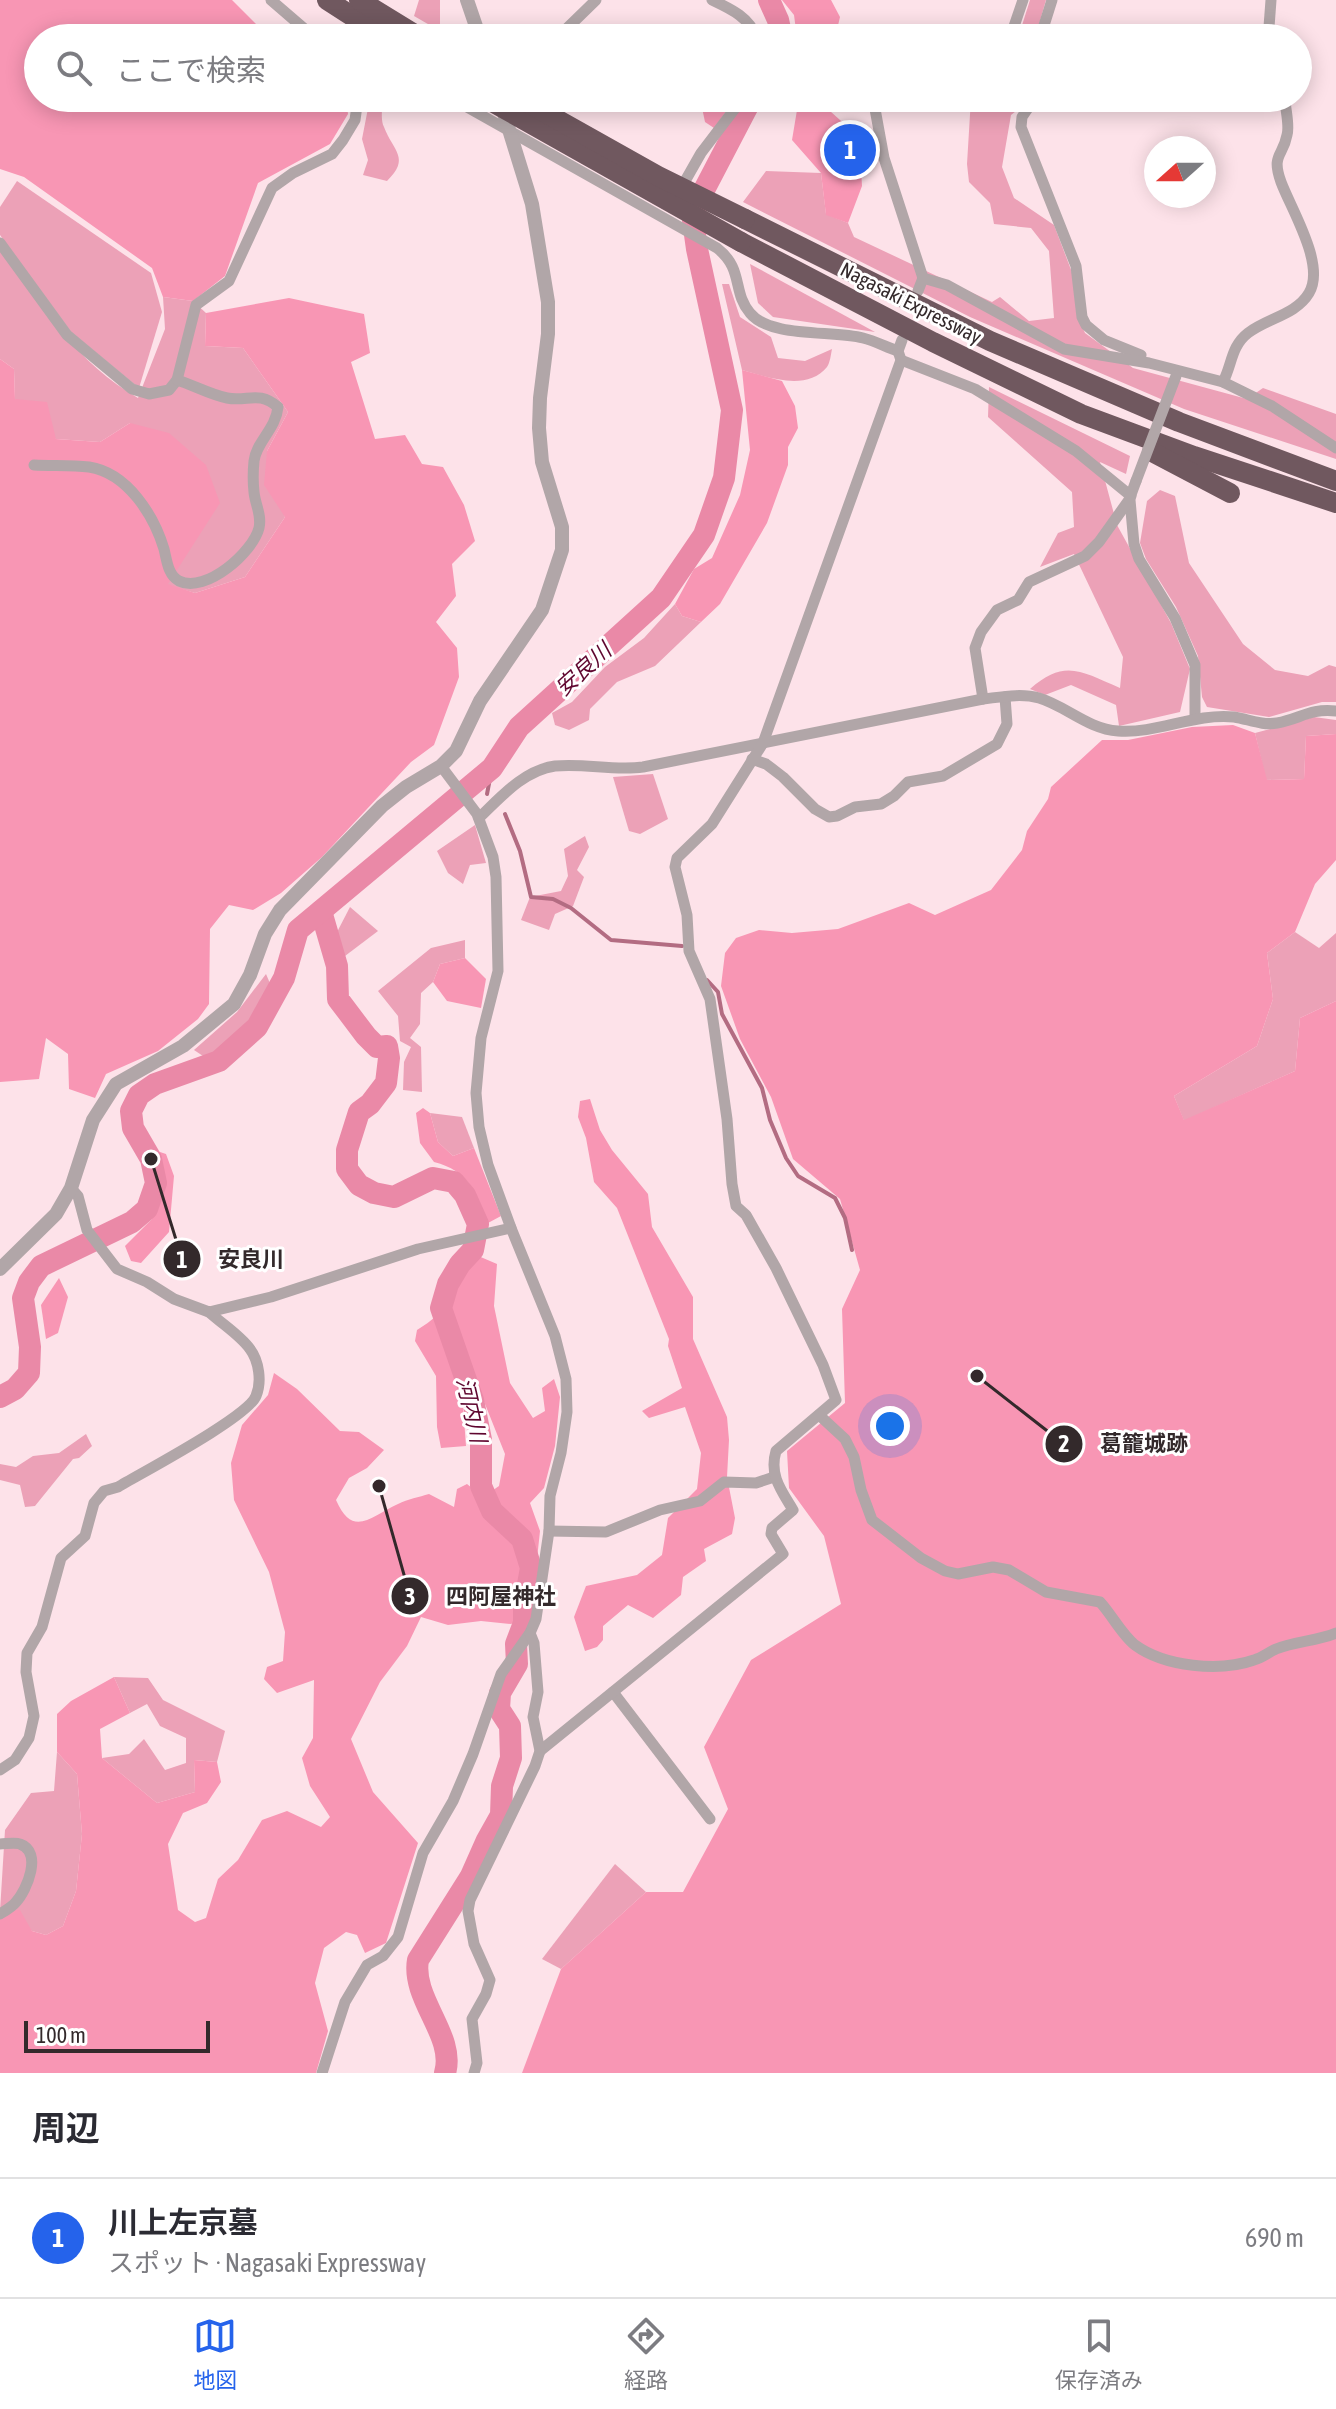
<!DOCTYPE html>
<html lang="ja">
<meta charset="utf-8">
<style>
:root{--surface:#fff;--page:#f2f2f3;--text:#2b2b33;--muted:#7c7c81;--line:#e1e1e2;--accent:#2563eb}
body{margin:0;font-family:"Asap Condensed","Noto Sans JP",sans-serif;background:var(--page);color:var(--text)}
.compass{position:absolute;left:1144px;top:136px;width:72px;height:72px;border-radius:50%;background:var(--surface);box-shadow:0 4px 20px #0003;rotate:249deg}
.scale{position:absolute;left:24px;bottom:20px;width:186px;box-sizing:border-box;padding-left:8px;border:4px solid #33292b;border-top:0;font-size:22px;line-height:28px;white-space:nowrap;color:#33292b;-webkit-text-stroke:6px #fff;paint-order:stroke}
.you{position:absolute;left:890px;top:1426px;width:28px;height:28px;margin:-20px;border:6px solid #fff;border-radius:50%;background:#1a73e8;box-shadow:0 0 0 12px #1a73e833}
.badge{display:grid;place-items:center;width:52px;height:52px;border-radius:50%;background:var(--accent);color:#fff;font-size:26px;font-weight:700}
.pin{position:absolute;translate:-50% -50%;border:4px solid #fff;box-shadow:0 2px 8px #0006}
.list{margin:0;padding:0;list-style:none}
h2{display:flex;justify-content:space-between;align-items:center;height:104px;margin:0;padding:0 32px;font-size:34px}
h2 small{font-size:26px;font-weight:400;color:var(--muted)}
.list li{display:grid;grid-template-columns:52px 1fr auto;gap:24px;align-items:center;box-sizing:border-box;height:120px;padding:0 32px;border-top:2px solid var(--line)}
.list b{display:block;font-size:30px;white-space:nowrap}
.list p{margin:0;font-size:26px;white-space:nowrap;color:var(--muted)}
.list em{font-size:26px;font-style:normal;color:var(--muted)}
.icon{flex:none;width:44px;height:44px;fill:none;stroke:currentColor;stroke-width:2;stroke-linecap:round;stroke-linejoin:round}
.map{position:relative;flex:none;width:1336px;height:2073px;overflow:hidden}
.search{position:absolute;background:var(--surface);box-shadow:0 4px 20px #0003;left:24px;right:24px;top:24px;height:88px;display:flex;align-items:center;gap:20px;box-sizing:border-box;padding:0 28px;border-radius:44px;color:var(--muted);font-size:30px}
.sheet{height:224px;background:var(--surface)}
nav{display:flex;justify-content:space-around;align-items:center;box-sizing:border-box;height:112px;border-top:2px solid var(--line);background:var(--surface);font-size:22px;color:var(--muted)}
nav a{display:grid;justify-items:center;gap:4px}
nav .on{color:var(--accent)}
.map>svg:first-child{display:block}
.green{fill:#eca1b7}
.forest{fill:#f896b4}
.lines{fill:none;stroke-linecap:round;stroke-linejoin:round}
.stream{stroke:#b36c82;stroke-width:4}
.river{stroke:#ea89a7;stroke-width:22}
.minor{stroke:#b1a6a8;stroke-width:11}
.tertiary{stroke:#b1a6a8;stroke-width:14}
.motorway{stroke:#70585f;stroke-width:20}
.minor-bridge{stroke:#b1a6a8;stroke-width:11}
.motorway-bridge{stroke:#70585f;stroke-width:20}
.labels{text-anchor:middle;stroke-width:6;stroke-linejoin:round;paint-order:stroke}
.street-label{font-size:20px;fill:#33292b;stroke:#fff}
.water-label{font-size:22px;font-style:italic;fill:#5f062f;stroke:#fff}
.leader{fill:none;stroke:#33292b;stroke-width:3}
.callout-dot{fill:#33292b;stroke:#fff;stroke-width:3}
.mark-label{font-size:24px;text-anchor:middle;font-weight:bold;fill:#fff}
.callout-label{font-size:22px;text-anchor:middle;font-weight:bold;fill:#33292b;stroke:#fff;stroke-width:6;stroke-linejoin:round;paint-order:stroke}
</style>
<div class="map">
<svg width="1336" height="2073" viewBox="0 0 1336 2073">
<rect width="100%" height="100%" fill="#fde2e9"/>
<g class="green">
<polygon points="419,0 440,0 440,31 414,16"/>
<polygon points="1030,0 1046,0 1035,38 1018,38"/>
<path d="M370,98L382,106C382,113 381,121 384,127C393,151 411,158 387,181L363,175L368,160L362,139Z"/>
<polygon points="971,98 1029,98 1029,101 1011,115 1002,167 1014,198 1054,225 1073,275 1078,317 1085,333 1133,368 1247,399 1263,388 1336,414 1336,459 1184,409 970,317 743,202 766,171 821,173 826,214 848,223 854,237 992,302 1000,297 1029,321 1054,318 1049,251 1031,228 994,224 990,203 969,182 967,164"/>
<polygon points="17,181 151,273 162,312 139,388 71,332 0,235 0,207"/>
<path d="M0,250C41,306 77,363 138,398L165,329L163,297L193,301L206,313L205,346L243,348L288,412L267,451L285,517L245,577L195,593L167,585L130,423L100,442L56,439L15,399L14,369L0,359Z"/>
<polygon points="750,264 875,332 773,317 758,303"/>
<path d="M722,284H729L740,317L771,337L778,358L805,361L832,349C831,354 830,363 827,367C807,392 767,377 742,370Z"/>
<path d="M989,387L1130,456L1126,474L1100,462L1117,525L1171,623L1190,669L1180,712L1119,726L1116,705L1071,685L1045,695L1030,689C1065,658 1082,672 1120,688L1123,657L1074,554L1040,567L1058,533L1074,527L1072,492L988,417Z"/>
<polygon points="1160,490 1175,496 1189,563 1243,644 1275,670 1308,676 1329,665 1336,667 1336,702 1322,702 1269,717 1207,707 1202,697 1198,656 1176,607 1146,559 1140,543 1147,501"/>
<polygon points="675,604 682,616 701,622 655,666 617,682 590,709 589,720 569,730 555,725 552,713 572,702 605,667 644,638"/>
<polygon points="1314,717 1336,720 1336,734 1306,736 1304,779 1266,780 1255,733"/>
<polygon points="653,774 668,819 640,834 629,831 613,777"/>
<polygon points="475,825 486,863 470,865 463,884 448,873 437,851"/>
<polygon points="585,836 589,847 577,870 584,877 573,906 555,914 549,930 521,920 530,897 561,891 568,876 564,849"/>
<polygon points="350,907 378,931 345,956 335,936"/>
<polygon points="1295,932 1319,948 1336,933 1336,1001 1300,1018 1295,1071 1184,1121 1174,1096 1257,1046 1273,999 1267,953"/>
<polygon points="465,940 465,958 440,964 433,982 421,993 420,1024 410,1038 421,1047 422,1092 403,1090 404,1062 411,1047 400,1041 398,1016 378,991 431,948"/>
<polygon points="266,974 272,988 248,1029 206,1058 194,1050 237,1012"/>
<polygon points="430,1113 462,1117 474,1148 453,1156 438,1142"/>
<polygon points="86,1434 92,1446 79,1458 73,1459 35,1506 25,1507 20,1485 0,1480 0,1464 16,1467 33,1456 59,1453"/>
<polygon points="114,1677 148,1678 163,1700 225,1731 217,1762 194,1760 195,1792 157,1803 102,1758 129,1754 144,1739 165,1770 186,1763 186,1738 160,1726 147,1704 130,1713"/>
<polygon points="57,1752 77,1774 82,1834 76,1891 63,1926 46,1935 32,1931 0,1911 5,1830 31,1793 54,1791"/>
<polygon points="615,1864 646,1892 561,1969 542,1959"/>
</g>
<g class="forest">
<polygon points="0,0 232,0 270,38 38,38 38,98 346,98 348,114 330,144 258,183 225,276 193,301 163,297 152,268 24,177 0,169"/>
<polygon points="782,0 831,0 840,17 835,38 797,38 794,15"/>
<polygon points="700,98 736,98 714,128 705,122"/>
<polygon points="799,98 821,98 821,103 859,137 862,186 848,223 826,215 821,173 792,140"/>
<polygon points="289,298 364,314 370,353 351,362 375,439 405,435 422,464 443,467 464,505 475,541 452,564 456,596 436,622 457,648 459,677 434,745 411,762 322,857 281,893 253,910 229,905 210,929 209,1004 198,1019 158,1051 106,1074 95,1098 69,1089 68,1054 46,1038 39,1079 0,1082 0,359 14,369 15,399 47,402 56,439 100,442 130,423 169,433 206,465 220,503 168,584 195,593 245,577 285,517 264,485 267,451 288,412 243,348 205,346 206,313"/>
<polygon points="742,370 782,381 795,406 798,428 788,447 788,465 767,523 720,604 701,622 682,616 675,604 694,569 712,558 740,495 750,450"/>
<polygon points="1233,725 1255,733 1267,780 1304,779 1306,736 1336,734 1336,860 1315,884 1295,932 1267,953 1273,999 1257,1046 1174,1096 1184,1120 1295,1071 1300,1018 1336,1001 1336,2073 522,2073 561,1969 646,1892 683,1892 728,1809 704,1747 751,1660 841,1604 824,1536 789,1488 787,1451 845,1403 842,1309 860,1270 840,1199 793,1159 771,1097 740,1039 721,986 725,953 736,938 759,930 792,933 838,929 909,903 935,915 991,890 1022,850 1027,831 1048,799 1051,787 1102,740 1128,740 1192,727"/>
<polygon points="465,958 486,979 481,1008 447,1001 433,982 440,964"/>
<polygon points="590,1099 600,1130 612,1150 648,1194 652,1227 693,1297 693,1339 727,1417 729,1440 727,1477 735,1518 732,1534 704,1549 706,1561 683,1577 681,1595 653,1618 628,1605 603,1626 603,1640 597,1647 585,1651 574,1617 586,1586 637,1575 662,1555 668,1518 697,1489 701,1453 685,1407 649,1418 642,1411 682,1388 668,1346 669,1339 617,1208 594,1182 586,1138 578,1117 580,1101"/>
<path d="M423,1108L430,1113L438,1142L453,1156L474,1148L501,1216L488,1223C476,1192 469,1171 434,1162L420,1143L416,1113Z"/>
<polygon points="157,1151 166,1154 174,1176 169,1232 141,1263 131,1261 125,1246 152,1219 161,1182"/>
<path d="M476,1255L497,1264L494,1306L510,1383L533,1418L545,1411L542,1388L554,1379L560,1397L555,1446L544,1488L530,1503L540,1531L531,1615L511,1624L481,1621L448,1625L421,1617L407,1646L380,1682L351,1739L373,1792L418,1843L386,1943L365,1953L357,1935L346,1932L324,1948L315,1983L328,2031L316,2073H0V1911L20,1910L32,1931L46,1935L63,1926L76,1891L82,1834L77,1774L57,1752V1714L71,1701L114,1677L130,1713L100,1729L102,1758L157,1803L195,1792L194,1760L217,1762L221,1782L207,1803L183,1813L168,1844L178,1910L195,1922L206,1918L218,1879L238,1860L262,1820L287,1811L321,1827L330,1817L310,1786L302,1758L313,1738L314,1680L277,1693L264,1679L267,1667L283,1661L285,1632L269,1572L234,1500L231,1463L242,1425L268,1395L274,1373L297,1389L340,1431L359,1432L384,1450L367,1468L349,1478L336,1500C353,1539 371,1516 398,1504C408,1499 419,1497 429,1494L454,1507L457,1489L467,1484L483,1497L499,1486L505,1454L483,1399L463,1406L466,1446L441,1448L437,1427L436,1376L415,1341L417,1330C454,1308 453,1287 476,1255Z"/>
<polygon points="59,1278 68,1297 58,1333 46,1339 41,1305"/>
</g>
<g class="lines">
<g class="stream">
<polyline points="487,794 492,768"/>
<polyline points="505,814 520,851 531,897 553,899 571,908 611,940 682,946"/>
<polyline points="707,980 718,992 722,1014 762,1088 770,1120 786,1158 798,1176 835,1198 845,1218 852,1250"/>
</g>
<g class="river">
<polyline points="769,0 778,20 782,38"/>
<path d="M321,911L337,966L338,999L366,1036L377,1047L387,1046L389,1058L386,1083L370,1104L359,1112L347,1150V1169L359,1185L374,1193L394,1197L433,1178L454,1182L465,1195L478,1224L473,1250L460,1264L448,1284L441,1308L473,1400L481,1440V1486L492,1511L522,1539L531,1568L524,1606V1623L516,1644L517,1664L500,1693L499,1709L510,1726L511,1758L502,1786L501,1815L487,1840L471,1876L418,1960C411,1999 456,2036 445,2073"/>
<polyline points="0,1397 15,1389 29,1373 30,1347 23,1298 29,1282 41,1266 132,1222 147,1209 156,1183 151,1159 133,1128 131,1111 139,1095 155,1084 219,1061 257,1027 284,978 298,930 492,768 519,727 661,598 704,535 724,478 732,410 697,249 692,213 752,98"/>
</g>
<g class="minor">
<polyline points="271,0 315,38"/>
<path d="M712,0C731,9 749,17 757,38"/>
<polyline points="1271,0 1269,27 1274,38"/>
<polyline points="862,30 865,38"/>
<polyline points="557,38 596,0"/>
<polyline points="1010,38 1023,0"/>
<polyline points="1040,38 1052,0"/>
<path d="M451,98L717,248C744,269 732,292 750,313C770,338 833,330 863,338C875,341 886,347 898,351"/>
<polyline points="873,98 884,158 923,278"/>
<polyline points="1035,98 1022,117 1021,127 1076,266 1082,317 1086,325 1104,340 1141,355"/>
<polyline points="680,190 701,153 743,98"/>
<polyline points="0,243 67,335 132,389 149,394 169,390 177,380"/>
<polyline points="918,291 923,278 947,285 1064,349 1149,363 1223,382 1272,406 1336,448"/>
<polyline points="901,360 975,389 1076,451 1131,496"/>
<path d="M1223,382C1232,365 1231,346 1248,333C1267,318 1296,315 1309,293C1326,265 1291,209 1281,182C1271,154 1283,157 1287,135C1290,125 1285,109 1285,98"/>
<path d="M34,465C52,466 71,465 89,467C128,473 154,516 164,549C167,561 168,575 179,581C206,594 253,552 259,528C262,515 255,504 254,492C253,483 253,471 254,461C256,442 276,429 278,407C258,390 248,402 227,398C211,395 193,385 177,380L196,305L229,281L272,188L293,173L332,154L343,140L355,120L358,98"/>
<polyline points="1130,500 1134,544 1139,559 1175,618 1195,665 1195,719"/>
<polyline points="983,699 975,648 981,632 997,610 1018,600 1029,582 1085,556 1099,542 1129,500 1136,481"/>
<polyline points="752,759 766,764 783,777 815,809 829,817 837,816 855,807 881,804 894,796 908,782 943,776 997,744 1007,724 1005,697"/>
<path d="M479,818C500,798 524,770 555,766C585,763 613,771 643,767L983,699C1001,697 1021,693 1039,698C1066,706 1088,729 1118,731C1157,734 1194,713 1234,717C1248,719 1262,726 1277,723C1300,719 1310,708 1336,711"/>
<polyline points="71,1188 78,1196 87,1230 117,1269 147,1282 174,1299 209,1312 271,1297 418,1249 511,1228"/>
<path d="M819,1415L845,1439L854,1457L861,1490L872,1520L921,1558L945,1571L958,1574L993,1567L1009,1570L1046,1592L1100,1602C1112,1615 1122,1635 1135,1645C1165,1667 1220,1672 1254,1660C1262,1658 1269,1652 1276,1649C1296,1641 1317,1641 1336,1633"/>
<polyline points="549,1531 606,1532 660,1510 700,1501 724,1482 756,1483 774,1477"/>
<polyline points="613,1692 710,1819"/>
<path d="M540,1751L783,1554L771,1534L772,1528L793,1510C781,1490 769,1475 776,1451L836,1400L823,1365L776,1268L746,1215L736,1206L732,1184L727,1119L710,999L689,951L687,915L675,867L677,858L712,824L763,743L901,360L898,351L902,340"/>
<path d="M0,1770L15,1760L29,1738L34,1716L26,1672L27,1653L42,1627L61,1558L85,1536L94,1503L104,1491L118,1487C143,1472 248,1417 256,1396C262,1382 259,1361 250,1349C240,1335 222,1324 209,1312"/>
<path d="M0,1844C6,1844 15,1842 20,1844C43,1852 27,1890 16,1902C12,1907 5,1911 0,1914"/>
<polyline points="322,2073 345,2002 367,1965 383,1956 398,1937 423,1853 453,1801 473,1754 501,1674 530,1633 536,1619 549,1531 550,1496 561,1453 567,1412 566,1379 555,1336 511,1228 488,1165 479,1127 476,1093 481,1038 498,971 496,877 493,857 477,814 441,766"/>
<polyline points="474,2073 477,2063 472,2019 486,1994 490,1980 474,1944 468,1911 470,1900 535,1766 540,1751 533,1717 538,1692 534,1643 530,1633"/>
</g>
<g class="tertiary">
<polyline points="467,0 480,38"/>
<polyline points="0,1269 56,1214 71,1188 93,1120 116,1084 183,1046 234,1004 250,975 265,934 280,910 382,806 406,787 441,766 456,751 480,701 542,610 562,550 562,527 542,462 539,428 540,398 548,334 548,302 532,204 502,107"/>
</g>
<g class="motorway">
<polyline points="327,0 386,38"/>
<polyline points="359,0 421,38"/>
<polyline points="745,219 990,341 1179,422 1336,481"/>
<polyline points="741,242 933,342 1081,414 1194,456 1336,503"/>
<polyline points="1152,452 1230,493"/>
</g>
<polyline class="minor-bridge" points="1136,481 1176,376"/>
<g class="motorway-bridge">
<polyline points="485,98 741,242"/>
<polyline points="519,98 658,176 745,219"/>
</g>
</g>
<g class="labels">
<g class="street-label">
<text transform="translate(911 303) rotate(27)" y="7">Nagasaki Expressway</text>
</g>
<g class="water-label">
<text transform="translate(583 669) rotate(-42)" y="8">安良川</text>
<text transform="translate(472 1410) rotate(77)" y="8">河内川</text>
</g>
</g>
<path class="leader" d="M151 1159L182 1259M977 1376L1064 1444M379 1486L410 1596"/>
<g class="callout-dot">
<circle cx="151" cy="1159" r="8"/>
<circle cx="977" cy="1376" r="8"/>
<circle cx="379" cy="1486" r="8"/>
<circle cx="182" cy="1259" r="20"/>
<circle cx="1064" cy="1444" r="20"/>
<circle cx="410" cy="1596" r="20"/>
</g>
<g class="mark-label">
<text x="182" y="1268">1</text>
<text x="1064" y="1452">2</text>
<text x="410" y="1605">3</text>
</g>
<g class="callout-label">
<text x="251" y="1267">安良川</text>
<text x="1144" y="1451">葛籠城跡</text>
<text x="501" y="1604">四阿屋神社</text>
</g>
</svg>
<svg class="compass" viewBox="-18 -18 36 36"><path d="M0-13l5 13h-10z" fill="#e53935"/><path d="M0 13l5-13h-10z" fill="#7c7c81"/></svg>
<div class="scale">100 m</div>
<div class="you"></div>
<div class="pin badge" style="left:850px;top:150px">1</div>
<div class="search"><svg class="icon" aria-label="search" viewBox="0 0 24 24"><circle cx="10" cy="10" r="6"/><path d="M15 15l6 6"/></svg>ここで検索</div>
</div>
<section class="sheet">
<h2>周辺<small></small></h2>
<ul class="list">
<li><span class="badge">1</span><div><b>川上左京墓</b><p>スポット · Nagasaki Expressway</p></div><em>690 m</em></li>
</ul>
</section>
<nav>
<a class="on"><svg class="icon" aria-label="map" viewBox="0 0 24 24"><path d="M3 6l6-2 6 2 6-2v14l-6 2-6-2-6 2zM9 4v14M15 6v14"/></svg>地図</a>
<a><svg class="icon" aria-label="directions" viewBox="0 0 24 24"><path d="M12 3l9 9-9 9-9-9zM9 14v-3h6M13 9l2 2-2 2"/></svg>経路</a>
<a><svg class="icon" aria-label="saved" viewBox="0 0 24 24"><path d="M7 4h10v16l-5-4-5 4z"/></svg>保存済み</a>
</nav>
